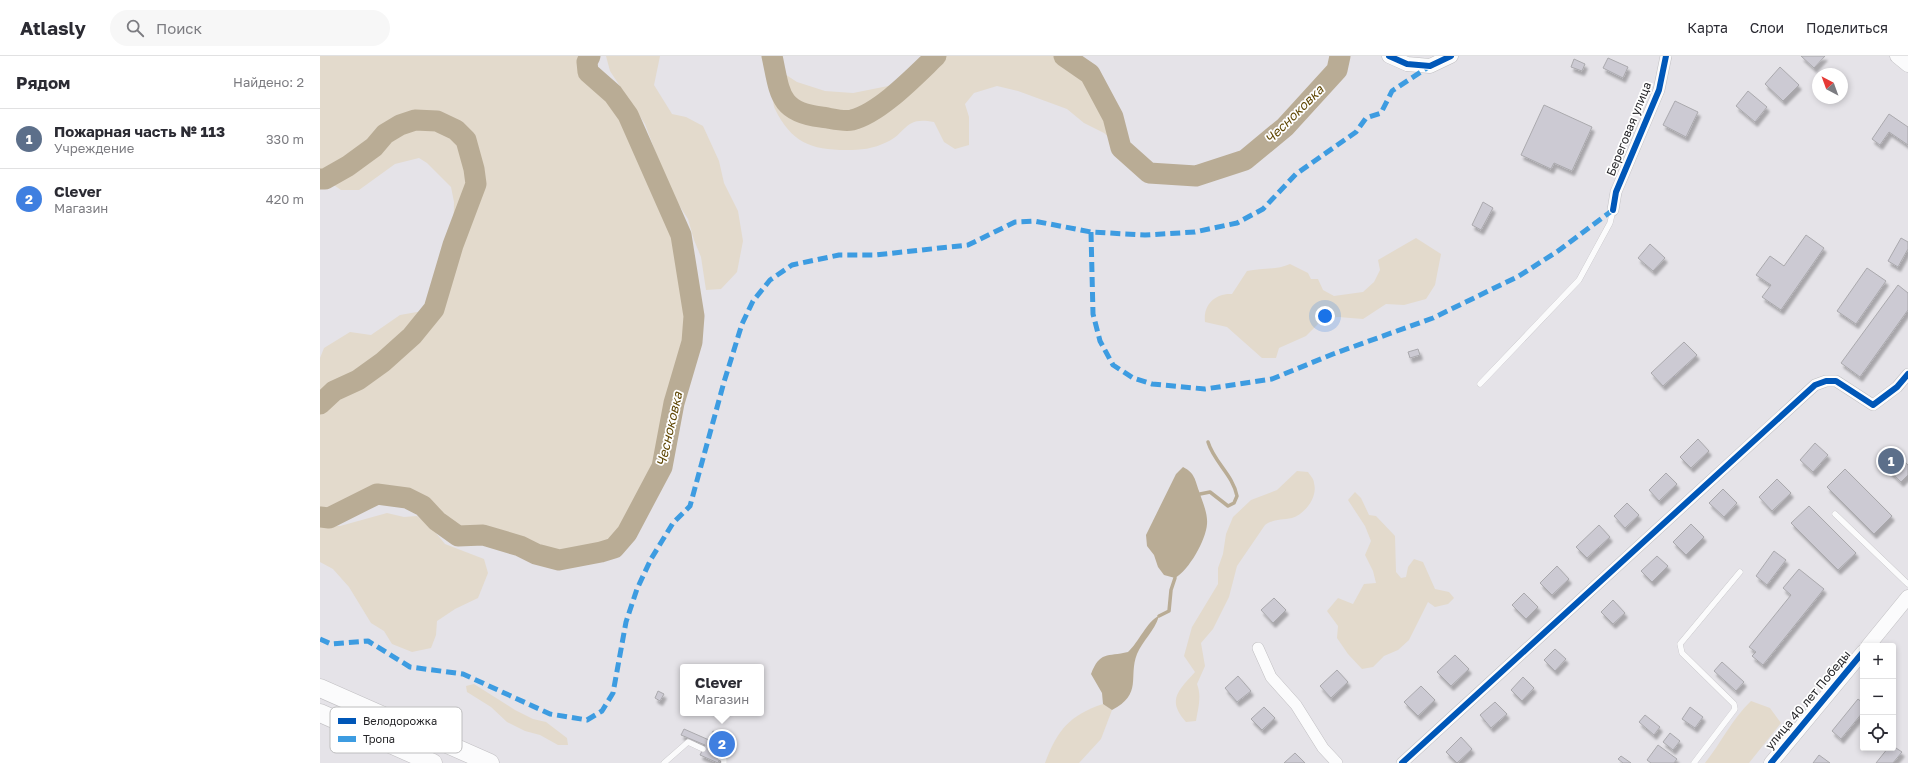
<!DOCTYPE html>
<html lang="ru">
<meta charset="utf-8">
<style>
:root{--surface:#fff;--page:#f7f7f7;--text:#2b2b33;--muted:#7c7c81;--line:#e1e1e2;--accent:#111827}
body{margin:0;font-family:"Golos Text",sans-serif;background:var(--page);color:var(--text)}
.controls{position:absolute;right:12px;bottom:12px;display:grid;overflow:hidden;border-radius:4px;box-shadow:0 2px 6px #0003}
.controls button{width:36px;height:36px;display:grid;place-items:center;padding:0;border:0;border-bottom:1px solid var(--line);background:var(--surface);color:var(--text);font:20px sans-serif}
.compass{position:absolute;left:1492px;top:12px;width:36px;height:36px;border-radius:50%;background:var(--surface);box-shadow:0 2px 6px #0003;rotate:319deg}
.you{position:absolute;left:1005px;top:260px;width:14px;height:14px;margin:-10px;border:3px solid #fff;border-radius:50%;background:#1a73e8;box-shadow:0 0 0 6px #1a73e833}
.badge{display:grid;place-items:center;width:26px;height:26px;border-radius:50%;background:var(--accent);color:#fff;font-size:13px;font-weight:700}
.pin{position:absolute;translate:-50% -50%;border:2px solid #fff;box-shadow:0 1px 4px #0006}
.popup{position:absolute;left:360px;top:608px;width:84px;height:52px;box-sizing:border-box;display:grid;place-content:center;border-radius:4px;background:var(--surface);filter:drop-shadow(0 1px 3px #0005);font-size:13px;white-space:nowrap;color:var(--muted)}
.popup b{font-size:15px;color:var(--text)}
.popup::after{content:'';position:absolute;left:50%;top:100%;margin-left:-8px;border:8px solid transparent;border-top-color:var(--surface)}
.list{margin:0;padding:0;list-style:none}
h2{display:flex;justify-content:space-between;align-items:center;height:52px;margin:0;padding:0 16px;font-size:17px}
h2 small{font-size:13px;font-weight:400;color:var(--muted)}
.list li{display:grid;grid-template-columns:26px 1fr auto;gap:12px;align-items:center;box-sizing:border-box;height:60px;padding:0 16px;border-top:1px solid var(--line)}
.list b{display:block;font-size:15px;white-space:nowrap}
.list p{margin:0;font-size:13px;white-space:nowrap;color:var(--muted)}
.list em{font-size:13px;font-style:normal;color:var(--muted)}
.icon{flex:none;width:22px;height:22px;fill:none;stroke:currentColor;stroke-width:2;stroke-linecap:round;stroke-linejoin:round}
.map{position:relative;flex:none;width:1588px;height:707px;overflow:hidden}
header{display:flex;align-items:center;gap:24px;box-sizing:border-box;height:56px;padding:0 20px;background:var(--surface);border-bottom:1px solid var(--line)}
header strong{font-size:19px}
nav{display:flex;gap:22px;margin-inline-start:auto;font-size:14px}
.search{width:280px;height:36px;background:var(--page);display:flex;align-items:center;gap:10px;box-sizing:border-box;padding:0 14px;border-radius:22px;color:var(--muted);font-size:15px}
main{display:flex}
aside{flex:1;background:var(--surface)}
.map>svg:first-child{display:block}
.green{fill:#e3dacc}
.water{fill:#b9ac95}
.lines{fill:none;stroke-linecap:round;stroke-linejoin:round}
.stream{stroke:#b9ac95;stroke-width:3.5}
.river{stroke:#b9ac95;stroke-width:21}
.building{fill:#cccad3;stroke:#aaa9ad;filter:url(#shadow)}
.service-casing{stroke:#c0bfc2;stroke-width:6}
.minor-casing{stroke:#c0bfc2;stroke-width:12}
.tertiary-casing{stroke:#c0bfc2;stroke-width:15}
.trunk-casing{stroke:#c0bfc2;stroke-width:19}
.service{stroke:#fbfbfc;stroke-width:5.5}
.minor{stroke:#fbfbfc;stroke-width:11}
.tertiary{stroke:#fbfbfc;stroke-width:14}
.trunk{stroke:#fbfbfc;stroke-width:18}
.quiet{stroke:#3d9ce1;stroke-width:5;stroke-dasharray:10 5;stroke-linecap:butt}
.cycleway-casing{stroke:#fff;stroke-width:8}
.cycleway{stroke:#0057b8;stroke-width:6}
.labels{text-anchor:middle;stroke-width:3.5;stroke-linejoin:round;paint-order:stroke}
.street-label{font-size:12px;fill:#27272a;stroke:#fff}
.water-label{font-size:13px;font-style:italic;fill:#604704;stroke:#fff}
.key{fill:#fff;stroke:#bebebf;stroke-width:1}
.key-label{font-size:11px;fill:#27272a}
</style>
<header>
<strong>Atlasly</strong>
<div class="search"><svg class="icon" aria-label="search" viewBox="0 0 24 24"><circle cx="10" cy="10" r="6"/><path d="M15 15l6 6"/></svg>Поиск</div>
<nav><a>Карта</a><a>Слои</a><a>Поделиться</a></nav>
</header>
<main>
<aside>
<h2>Рядом<small>Найдено: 2</small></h2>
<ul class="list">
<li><span class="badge" style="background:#5c6f8a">1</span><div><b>Пожарная часть № 113</b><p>Учреждение</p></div><em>330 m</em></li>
<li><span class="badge" style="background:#3f7fe0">2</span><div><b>Clever</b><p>Магазин</p></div><em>420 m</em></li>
</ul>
</aside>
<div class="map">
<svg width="1588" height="707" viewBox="0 0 1588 707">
<defs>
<filter id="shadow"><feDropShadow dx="2.5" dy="4.5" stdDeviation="1" flood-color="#0004"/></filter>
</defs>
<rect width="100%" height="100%" fill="#e5e3e8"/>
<g class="green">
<polygon points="0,0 270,0 267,6 268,16 293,38 308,59 361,179 374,260 372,286 354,347 342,411 307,477 294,492 281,496 239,504 216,498 200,490 163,479 138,480 117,465 103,450 87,442 57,438 9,462 0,461 0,302 4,292 30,276 51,279 80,259 114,253 133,189 134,146 131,131 107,107 99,102 75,108 39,134 21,134 5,123 0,123"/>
<polygon points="286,0 340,0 334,29 352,58 366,61 383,70 399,105 404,127 418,155 423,185 417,216 401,233 386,234 381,201 374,184 368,163 350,135 325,68 290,15"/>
<path d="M616,0H744L770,18L793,61L801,92L784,77L764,67L747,53L698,35L677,30L654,37L645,48L649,61V89L635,93L624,86L614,66C584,60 588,76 567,86C553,93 541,94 526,94C491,94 471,86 455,53C451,45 454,21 454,11L477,26L505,35L533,37L588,26Z"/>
<path d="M1096,182L1121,198L1115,229L1106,243L1084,249L1066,248L1043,263L1018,261L1003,263L986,280L959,292L956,302H942L907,271L885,266C883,249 895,237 912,238L927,215C942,212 957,214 970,208L988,217L991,223H998L1003,234L1014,240L1043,236L1054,226L1060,214L1058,204Z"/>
<path d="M977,415L988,416C990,419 994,423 994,427C998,441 985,458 972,462C962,464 953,463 945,469L917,510L909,541L893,573L881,587L885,610L877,628C882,641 878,652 876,665L866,666C846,644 859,634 875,616L864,600L872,571L898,528V512L903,498L906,478L913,461L931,444L957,434Z"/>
<polygon points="1035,436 1041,442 1049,459 1056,460 1075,480 1076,516 1081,522 1086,521 1088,511 1094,503 1103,506 1115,533 1129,536 1134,542 1128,548 1115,551 1108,546 1089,584 1078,594 1064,600 1053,611 1042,613 1028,598 1017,582 1018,570 1007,555 1018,542 1033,548 1044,528 1056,527 1053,515 1045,499 1051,485 1045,470 1028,444"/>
<polygon points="67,457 84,461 97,460 111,471 125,488 164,503 168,517 158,542 135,553 117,565 116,579 111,592 92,596 72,588 64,575 51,567 29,531 13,513 0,506 0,469 20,470"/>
<polygon points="154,628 195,654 213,663 226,666 247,682 248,689 238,689 220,679 205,675 187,666 171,651 147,636 146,630"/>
<path d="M1431,645L1450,652L1461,667L1429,707H1385C1401,687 1412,663 1431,645Z"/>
<path d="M783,648L792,654L781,683L759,707H725C737,674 750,659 783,648Z"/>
</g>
<g class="water">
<path d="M863,411C875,417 875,424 879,435C882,445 888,457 887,468C886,484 869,514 855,522L844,519L838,511L834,499L827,490L826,479L856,418Z"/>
<path d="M839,560C834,576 823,584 817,598C808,621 823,638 792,654L783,648L782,637L771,618C780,595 787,601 808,596C819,586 827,565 839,560Z"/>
</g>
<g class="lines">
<g class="stream">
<path d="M880,438L890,436L908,450L914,447L917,440C913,419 894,406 888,386"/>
<polyline points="839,560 849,555 851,534 855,522"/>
</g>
<g class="river">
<path d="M452,0C460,36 458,56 501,61C510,62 523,66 532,64C560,57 595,20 616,0"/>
<polyline points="744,0 770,18 793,61 801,92 829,117 876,120 925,104 965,71 1017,14 1020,0"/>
<polyline points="0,123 5,123 28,110 54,91 65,78 80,69 95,64 117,65 136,74 146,84 154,113 156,128 133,189 114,253 92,280 63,306 38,324 14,335 0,348"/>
<polyline points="0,461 9,462 57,438 87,442 103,450 117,465 138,480 163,479 200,490 216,498 239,504 281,496 294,492 307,477 342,411 354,347 372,286 374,260 361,179 308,59 293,38 268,16 267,6 270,0"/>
</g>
</g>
<g class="building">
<polygon points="1481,0 1505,0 1494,12"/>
<polygon points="1288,2 1308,11 1303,22 1283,12"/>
<polygon points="1254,3 1265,8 1262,15 1251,11"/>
<polygon points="1460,11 1479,29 1463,45 1445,28"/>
<polygon points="1428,35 1447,51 1435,66 1416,50"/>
<polygon points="1355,45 1378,56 1366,81 1343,69"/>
<polygon points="1224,49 1272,71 1252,115 1234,107 1231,113 1201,99"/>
<polygon points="1569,58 1588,71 1588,89 1569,76 1560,89 1552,83"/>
<polygon points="1163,146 1173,152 1161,174 1152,169"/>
<polygon points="1486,179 1504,192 1461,254 1442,241 1451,229 1436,219 1450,200 1464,210"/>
<polygon points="1581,182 1588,186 1588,193 1578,211 1568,205"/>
<polygon points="1330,188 1345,202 1333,215 1318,202"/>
<polygon points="1547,212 1566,225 1536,268 1517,255"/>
<polygon points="1578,229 1588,237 1588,254 1540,321 1521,307"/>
<polygon points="1364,286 1377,299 1343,330 1331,317"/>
<polygon points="1098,293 1100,299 1090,302 1088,296"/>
<polygon points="1378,383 1389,395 1371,412 1360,401"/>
<polygon points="1495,387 1508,399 1493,416 1480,404"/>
<polygon points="1577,399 1588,409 1588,419 1581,426 1565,411"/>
<polygon points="1525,413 1572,460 1554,478 1507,431"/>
<polygon points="1346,417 1357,428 1339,445 1329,434"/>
<polygon points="1457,423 1471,437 1452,455 1439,441"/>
<polygon points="1403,433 1417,447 1404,461 1389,447"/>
<polygon points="1307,447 1319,459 1305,472 1294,460"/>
<polygon points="1489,450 1536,497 1518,514 1471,467"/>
<polygon points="1371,468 1384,481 1366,499 1353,486"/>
<polygon points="1279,469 1290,481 1267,502 1256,491"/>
<polygon points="1454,495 1466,504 1447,529 1436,520"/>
<polygon points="1337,500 1348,510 1332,526 1321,515"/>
<polygon points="1237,510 1249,523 1232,539 1220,527"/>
<polygon points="1479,513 1504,533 1443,609 1432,600 1436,596 1429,591 1471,539 1463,532"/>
<polygon points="1204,537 1218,551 1206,563 1192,549"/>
<polygon points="954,542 966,554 953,567 941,554"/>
<polygon points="1293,544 1305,557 1293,568 1281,556"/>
<polygon points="1235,593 1246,603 1235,615 1224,604"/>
<polygon points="1135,599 1149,613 1131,630 1117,616"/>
<polygon points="1402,606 1424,626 1416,635 1394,615"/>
<polygon points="1017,614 1028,626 1011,642 1000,630"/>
<polygon points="918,620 931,635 917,646 905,632"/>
<polygon points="1203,621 1214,632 1202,645 1191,634"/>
<polygon points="1101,630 1115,644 1098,660 1084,646"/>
<polygon points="338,635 344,638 340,645 335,642"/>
<polygon points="1538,643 1543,647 1543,656 1521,683 1512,675"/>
<polygon points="1175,646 1187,658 1171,672 1160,659"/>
<polygon points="944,651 955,662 942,674 931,663"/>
<polygon points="1370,651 1383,661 1375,672 1362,663"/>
<polygon points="1325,659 1340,671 1334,679 1319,666"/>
<polygon points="364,673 389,684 393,675 409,682 398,707 380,699 385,689 361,679"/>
<polygon points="1350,677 1360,685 1353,694 1343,686"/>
<polygon points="1141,681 1152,693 1137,707 1126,696"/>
<polygon points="1338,689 1357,703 1354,707 1331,707 1327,704"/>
<polygon points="1573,690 1582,696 1573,707 1556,707 1568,692 1573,692"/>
<polygon points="975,697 985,707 964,707"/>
<polygon points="1499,699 1510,707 1493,707"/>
<polygon points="1301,700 1311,707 1303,707 1298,703"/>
</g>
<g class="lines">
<defs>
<g id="service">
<polyline points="1160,328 1259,224 1290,167 1293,154"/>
<polyline points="1515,458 1588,528"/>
<polyline points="400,701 404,703 404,707"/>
<polyline points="344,707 368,686 383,693"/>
<polyline points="1374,707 1415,653 1414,648 1362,597 1360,588 1420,516"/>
</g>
<g id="minor">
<polyline points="1293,154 1296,136 1339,34 1346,0"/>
<polyline points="938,592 951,621 976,649 1003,692 1017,707"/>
<polyline points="1082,707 1495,329 1506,325 1516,325 1553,349 1577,331 1588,318"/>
</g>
<g id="tertiary">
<polyline points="1069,0 1087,8 1110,10 1131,0"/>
<polyline points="1577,0 1588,9"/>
<polyline points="1548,590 1588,541"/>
<polyline points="1451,707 1543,596"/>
</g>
<g id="trunk">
<polyline points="0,632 170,707"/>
<polyline points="0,657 113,707"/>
</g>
</defs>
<use href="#service" class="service-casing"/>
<use href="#minor" class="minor-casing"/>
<use href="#tertiary" class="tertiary-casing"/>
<use href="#trunk" class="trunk-casing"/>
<use href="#service" class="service"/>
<use href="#minor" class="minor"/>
<use href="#tertiary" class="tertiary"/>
<use href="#trunk" class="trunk"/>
<g class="quiet">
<polyline points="771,176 773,258 780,285 793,309 813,322 832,328 885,333 952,323 1013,298 1113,262 1199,220 1238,195 1293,154"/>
<polyline points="0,583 11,588 48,585 90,611 143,618 230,658 267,664 282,655 293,637 306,566 317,533 331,503 353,467 370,450 404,326 422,268 433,245 450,224 472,209 519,199 555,199 648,189 695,166 714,165 771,176 825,179 875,176 917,167 943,153 976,118 1036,76 1046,62 1061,57 1072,35 1110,10"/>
</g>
<defs>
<g id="cycleway">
<polyline points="1069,0 1087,8 1110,10 1131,0"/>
<polyline points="1293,154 1296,136 1339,34 1346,0"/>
<polyline points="1082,707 1495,329 1506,325 1516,325 1553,349 1577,331 1588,318"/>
<polyline points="1451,707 1543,596"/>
</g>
</defs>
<use href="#cycleway" class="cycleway-casing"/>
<use href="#cycleway" class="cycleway"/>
</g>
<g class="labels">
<g class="street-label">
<text transform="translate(1309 73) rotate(-68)" y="4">Береговая улица</text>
<text transform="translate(1488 644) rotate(-50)" y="4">улица 40 лет Победы</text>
</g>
<g class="water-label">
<text transform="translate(974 58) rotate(-45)" y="5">Чесноковка</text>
<text transform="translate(349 373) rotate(-77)" y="5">Чесноковка</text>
</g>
</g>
<rect x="10" y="651" width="132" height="46" rx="6" class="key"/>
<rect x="18" y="662" width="18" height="6" fill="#0057b8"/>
<rect x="18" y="680" width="18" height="6" fill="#3d9ce1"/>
<g class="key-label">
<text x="43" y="669">Велодорожка</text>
<text x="43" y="687">Тропа</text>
</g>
</svg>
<div class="controls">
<button>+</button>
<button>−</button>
<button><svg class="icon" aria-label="locate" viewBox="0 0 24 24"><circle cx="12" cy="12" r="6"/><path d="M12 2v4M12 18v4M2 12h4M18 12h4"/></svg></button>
</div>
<svg class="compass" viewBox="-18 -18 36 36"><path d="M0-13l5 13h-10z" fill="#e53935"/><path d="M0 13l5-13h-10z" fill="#7c7c81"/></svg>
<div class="you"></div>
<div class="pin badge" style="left:1571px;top:405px;background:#5c6f8a">1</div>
<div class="pin badge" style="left:402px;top:688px;background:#3f7fe0">2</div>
<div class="popup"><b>Clever</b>Магазин</div>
</div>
</main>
